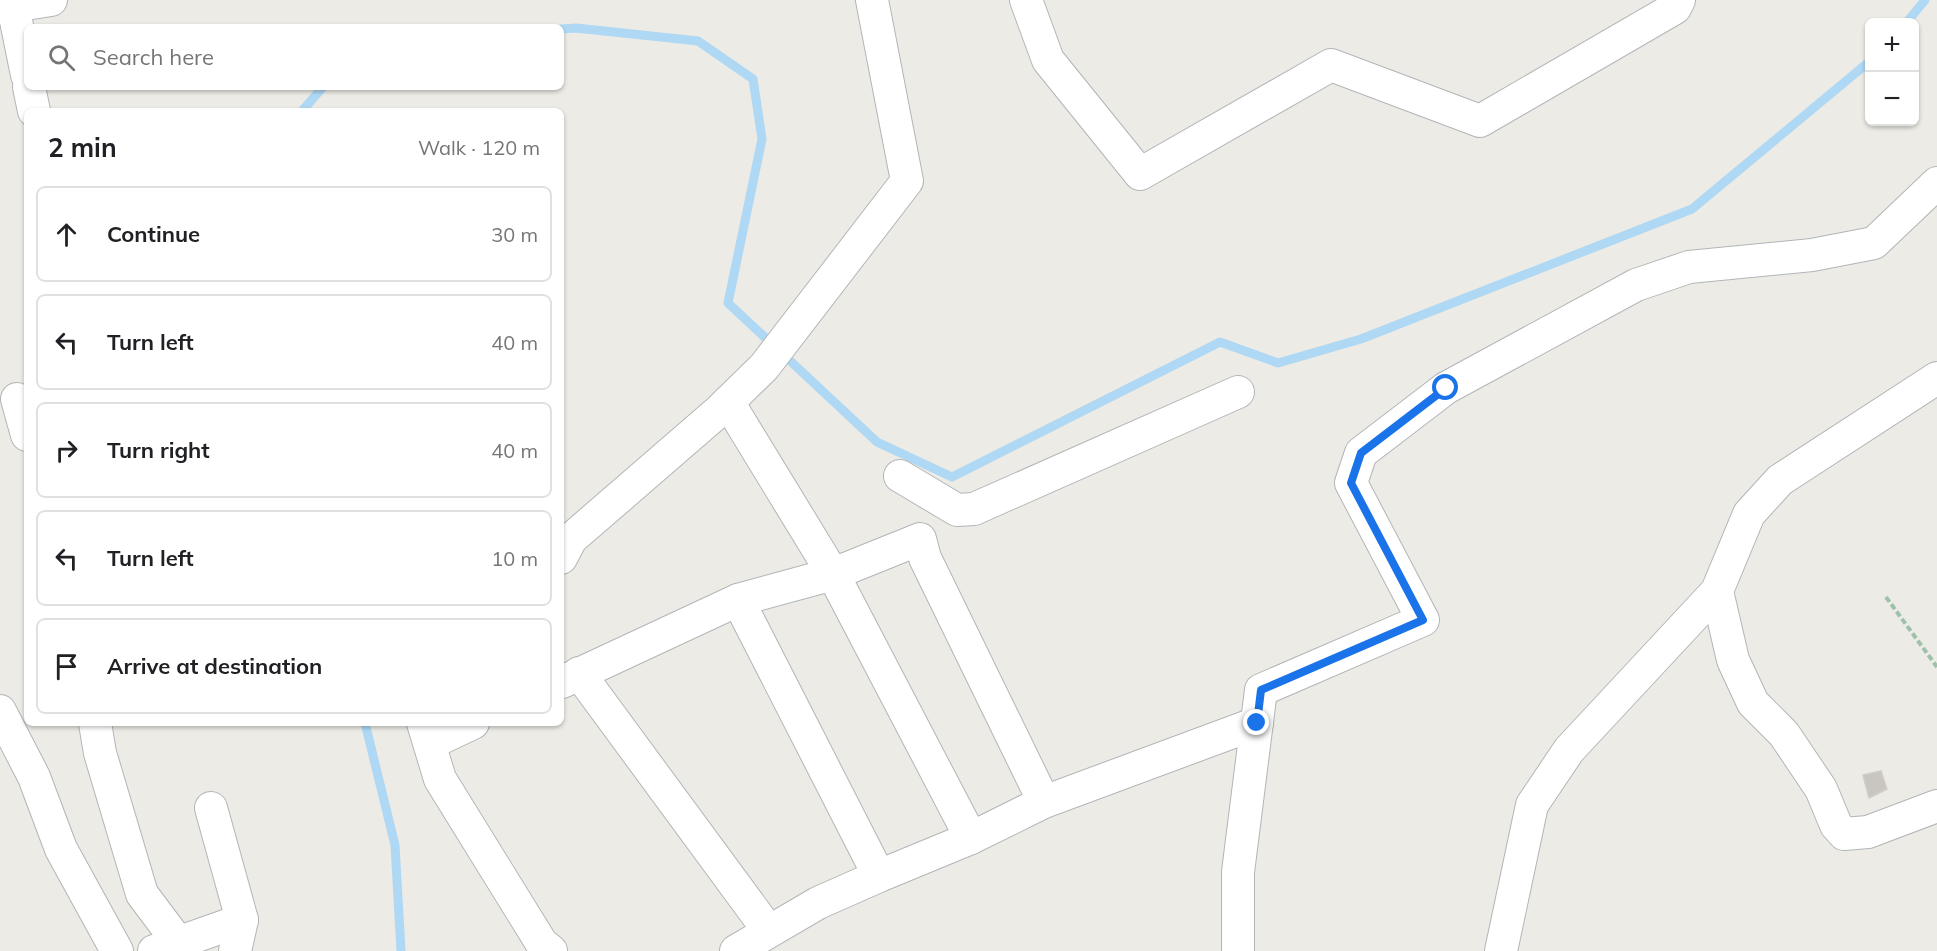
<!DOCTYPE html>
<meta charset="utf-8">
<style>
:root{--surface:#fff;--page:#f6f6f6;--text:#202124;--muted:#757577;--line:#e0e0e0}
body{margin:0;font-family:Mulish,sans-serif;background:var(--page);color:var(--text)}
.controls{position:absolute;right:18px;top:18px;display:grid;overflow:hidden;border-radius:9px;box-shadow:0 2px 4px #0004}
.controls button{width:54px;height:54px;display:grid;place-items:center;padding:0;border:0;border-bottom:2px solid var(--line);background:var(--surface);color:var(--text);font:30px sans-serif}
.stop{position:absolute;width:18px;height:18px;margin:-14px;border:4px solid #1a73e8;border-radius:50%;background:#fff}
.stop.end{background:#1a73e8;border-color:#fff;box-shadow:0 2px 6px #0008}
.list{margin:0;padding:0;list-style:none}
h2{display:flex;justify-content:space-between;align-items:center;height:78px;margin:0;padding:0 24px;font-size:26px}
h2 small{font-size:20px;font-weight:400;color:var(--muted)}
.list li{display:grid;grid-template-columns:39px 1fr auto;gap:18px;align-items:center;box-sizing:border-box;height:96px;margin:0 12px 12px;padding:0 12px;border:2px solid var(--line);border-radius:9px}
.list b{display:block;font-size:22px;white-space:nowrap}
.list em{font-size:20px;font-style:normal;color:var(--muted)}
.icon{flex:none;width:33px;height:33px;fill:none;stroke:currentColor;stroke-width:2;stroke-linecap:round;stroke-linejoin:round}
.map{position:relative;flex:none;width:1937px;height:951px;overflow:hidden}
.search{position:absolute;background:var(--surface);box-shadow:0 2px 4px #0004;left:24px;top:24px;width:540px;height:66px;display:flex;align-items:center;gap:15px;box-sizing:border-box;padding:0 21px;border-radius:9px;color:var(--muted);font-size:22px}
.panel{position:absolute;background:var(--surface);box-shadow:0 2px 4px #0004;left:24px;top:108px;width:540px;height:618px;border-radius:9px}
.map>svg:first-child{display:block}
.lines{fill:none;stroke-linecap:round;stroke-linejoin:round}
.stream{stroke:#aed8f4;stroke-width:9}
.building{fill:#c9c6c2;stroke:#d1cdc4;stroke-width:1.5}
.minor-casing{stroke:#b2b5b8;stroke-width:34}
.path{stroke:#9ec2a8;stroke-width:4;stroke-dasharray:6 3;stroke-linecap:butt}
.minor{stroke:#fff;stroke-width:32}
.route{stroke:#1a73e8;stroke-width:8}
</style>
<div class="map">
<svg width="1937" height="951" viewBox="0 0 1937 951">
<rect width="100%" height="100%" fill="#edebe5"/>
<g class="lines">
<g class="stream">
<polyline points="1907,22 1925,0"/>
<polyline points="561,29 576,28 698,41 753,79 762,139 728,303 877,442 952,477 1220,342 1278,363 1361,339 1692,209 1870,61"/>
<polyline points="302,111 323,87"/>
<polyline points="365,723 395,845 401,951"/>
</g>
</g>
<polygon class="building" points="1881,771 1887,789 1869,798 1863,775"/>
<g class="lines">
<defs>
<g id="minor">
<polyline points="1026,0 1048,60 1140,174 1331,65 1480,121 1675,8 1679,0"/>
<polyline points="13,6 27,75"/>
<polyline points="0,8 51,0"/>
<polyline points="29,87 34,111"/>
<polyline points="17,399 27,435"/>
<polyline points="728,402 833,574 971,838"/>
<polyline points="900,476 957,510 974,509 1238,392"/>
<polyline points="561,558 571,539 720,410 764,367 907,181 872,0"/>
<polyline points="1717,591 1733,660 1753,703 1784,734 1821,789 1836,825 1844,834 1868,832 1937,806"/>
<polyline points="579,673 768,930"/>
<polyline points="562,682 738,600"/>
<polyline points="0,711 34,777 61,849 117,951"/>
<polyline points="95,723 100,753 142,894 178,942"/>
<polyline points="423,723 440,779 542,944 551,951"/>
<polyline points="431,743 473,723"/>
<polyline points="1044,802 925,558 920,539 833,574 738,600 879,876 971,838 1044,802 1257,723"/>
<polyline points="211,808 242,920 235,951"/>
<polyline points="154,951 242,920"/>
<polyline points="736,951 818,903 879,876"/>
<polyline points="1238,951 1238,872 1261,690 1423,620 1351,483 1361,453 1446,388 1636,285 1689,267 1812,255 1874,243 1937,183"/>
<polyline points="1501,951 1532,805 1569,750 1717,591 1749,514 1780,480 1937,378"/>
</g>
</defs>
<use href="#minor" class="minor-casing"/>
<polyline class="path" points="1886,597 1937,667"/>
<use href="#minor" class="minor"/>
</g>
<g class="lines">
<polyline class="route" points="1257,723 1261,690 1423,620 1351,483 1361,453 1446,388"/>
</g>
</svg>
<div class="controls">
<button>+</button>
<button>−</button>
</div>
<div class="stop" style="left:1446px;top:388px"></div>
<div class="stop end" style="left:1257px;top:723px"></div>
<div class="search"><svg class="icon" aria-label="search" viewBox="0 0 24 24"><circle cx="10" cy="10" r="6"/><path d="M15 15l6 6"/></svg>Search here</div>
<section class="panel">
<h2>2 min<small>Walk · 120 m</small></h2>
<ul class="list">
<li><svg class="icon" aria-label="ahead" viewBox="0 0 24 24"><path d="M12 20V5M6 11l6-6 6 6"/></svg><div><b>Continue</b></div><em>30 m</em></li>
<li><svg class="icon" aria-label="left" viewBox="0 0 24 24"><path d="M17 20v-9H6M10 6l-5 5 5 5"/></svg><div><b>Turn left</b></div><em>40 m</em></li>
<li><svg class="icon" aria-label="right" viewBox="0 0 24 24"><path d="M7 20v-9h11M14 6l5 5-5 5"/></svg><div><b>Turn right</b></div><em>40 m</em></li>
<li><svg class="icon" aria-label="left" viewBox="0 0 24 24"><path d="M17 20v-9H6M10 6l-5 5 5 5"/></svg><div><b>Turn left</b></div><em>10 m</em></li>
<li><svg class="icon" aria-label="arrive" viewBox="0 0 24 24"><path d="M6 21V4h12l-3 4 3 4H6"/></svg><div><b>Arrive at destination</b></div></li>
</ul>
</section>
</div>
